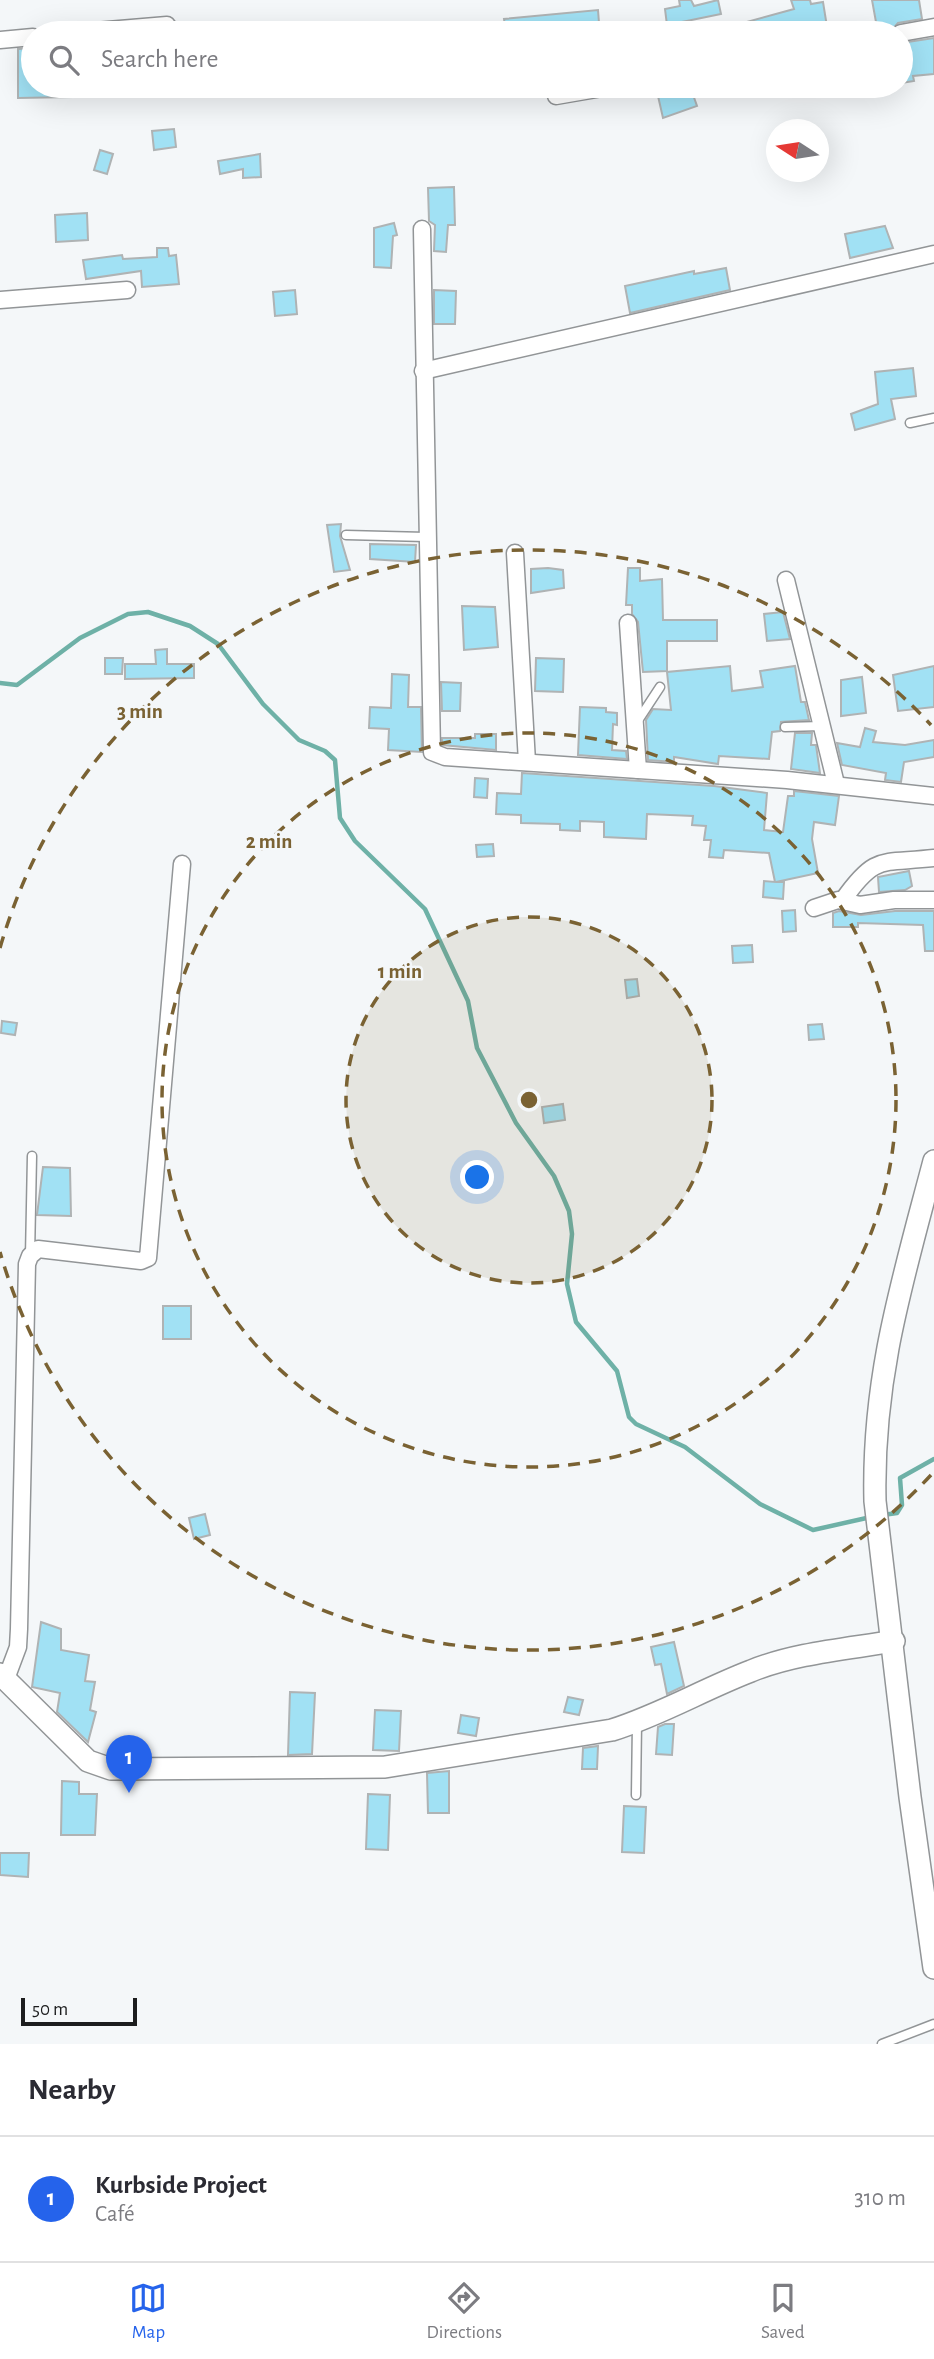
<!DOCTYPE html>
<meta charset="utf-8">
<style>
:root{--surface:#fff;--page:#f2f2f3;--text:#2b2b33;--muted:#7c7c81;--line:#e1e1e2;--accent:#2563eb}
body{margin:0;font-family:"Alegreya Sans",sans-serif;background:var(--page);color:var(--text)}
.compass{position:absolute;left:766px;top:119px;width:63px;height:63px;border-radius:50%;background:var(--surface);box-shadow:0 7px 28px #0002;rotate:282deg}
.scale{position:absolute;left:21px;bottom:18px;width:116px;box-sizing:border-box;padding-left:7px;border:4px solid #1c1d1e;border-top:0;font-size:19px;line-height:24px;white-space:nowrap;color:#1c1d1e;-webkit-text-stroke:5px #f4f7f9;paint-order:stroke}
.you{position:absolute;left:478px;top:1178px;width:24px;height:24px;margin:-18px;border:5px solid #fff;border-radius:50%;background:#1a73e8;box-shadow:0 0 0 10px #1a73e833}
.badge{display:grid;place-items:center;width:46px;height:46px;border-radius:50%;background:var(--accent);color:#fff;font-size:23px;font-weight:700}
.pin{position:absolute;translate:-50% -58px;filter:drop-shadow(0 2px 4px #0008)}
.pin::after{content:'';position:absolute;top:37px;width:24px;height:21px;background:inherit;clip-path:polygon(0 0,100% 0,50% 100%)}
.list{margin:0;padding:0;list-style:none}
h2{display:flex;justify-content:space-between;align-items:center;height:91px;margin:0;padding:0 28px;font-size:30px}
h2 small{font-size:23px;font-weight:400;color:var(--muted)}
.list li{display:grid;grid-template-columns:46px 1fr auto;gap:21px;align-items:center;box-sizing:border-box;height:126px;padding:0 28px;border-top:2px solid var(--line)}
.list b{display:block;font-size:26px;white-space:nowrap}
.list p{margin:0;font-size:23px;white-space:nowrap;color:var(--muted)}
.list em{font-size:23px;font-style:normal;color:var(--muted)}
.icon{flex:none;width:38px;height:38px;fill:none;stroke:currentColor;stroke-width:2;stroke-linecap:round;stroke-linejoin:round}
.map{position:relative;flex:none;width:934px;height:2044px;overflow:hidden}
.search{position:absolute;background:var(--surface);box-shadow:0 7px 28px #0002;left:21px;right:21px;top:21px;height:77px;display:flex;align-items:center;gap:18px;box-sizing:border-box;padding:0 24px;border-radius:38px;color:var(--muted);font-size:26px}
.sheet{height:217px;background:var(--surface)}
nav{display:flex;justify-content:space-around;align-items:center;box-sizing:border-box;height:98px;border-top:2px solid var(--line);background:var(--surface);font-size:19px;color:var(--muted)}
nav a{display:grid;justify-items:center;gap:4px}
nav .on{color:var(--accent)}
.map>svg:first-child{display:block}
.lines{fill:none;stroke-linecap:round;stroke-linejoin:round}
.stream{stroke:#6eb1a7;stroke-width:4.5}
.building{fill:#a1e1f4;stroke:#afb3b4;stroke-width:2}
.service-casing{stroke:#929597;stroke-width:11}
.minor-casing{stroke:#929597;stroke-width:19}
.tertiary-casing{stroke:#929597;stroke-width:24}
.service{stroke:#fff;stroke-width:8}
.minor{stroke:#fff;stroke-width:16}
.tertiary{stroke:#fff;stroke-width:21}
.ring{fill:none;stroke:#7a6233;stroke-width:3.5;stroke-dasharray:12 9}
.centre{fill:#7a6233;stroke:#f4f7f9;stroke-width:3.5}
.ring-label{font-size:21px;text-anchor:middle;font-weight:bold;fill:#7a6233;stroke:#f4f7f9;stroke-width:5;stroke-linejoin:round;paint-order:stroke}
</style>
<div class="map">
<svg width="934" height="2044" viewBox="0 0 934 2044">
<rect width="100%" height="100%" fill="#f4f7f9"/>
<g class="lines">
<g class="stream">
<polyline points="0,683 17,685 80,638 128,614 148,612 190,626 218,644 263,704 299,740 325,751 335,760 340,818 355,841 425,909 468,1001 477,1048 516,1123 554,1176 569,1211 572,1234 567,1284 576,1322 617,1371 629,1417 636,1424 685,1447 760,1504 813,1530 871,1517"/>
<polyline points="883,1515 897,1513 902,1505 900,1478 934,1459"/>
</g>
</g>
<g class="building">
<polygon points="679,0 691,0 694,6 718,0 721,14 667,25 665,9 680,6"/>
<polygon points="791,0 810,0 811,4 823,2 828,33 721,33 721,29 794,9"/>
<polygon points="872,0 919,0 922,19 898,23 891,31 878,33"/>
<polygon points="598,10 599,23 535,28 536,33 506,33 504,19"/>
<polygon points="934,38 934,74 913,76 914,81 901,83 901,43"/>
<polygon points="33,48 33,86 72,86 72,97 18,98 18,49"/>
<polygon points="691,89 697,106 663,118 658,96 671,93 671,96"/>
<polygon points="174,129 176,147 154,150 152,131"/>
<polygon points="100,150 113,154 107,174 94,170"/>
<polygon points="260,154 261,177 243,178 243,169 220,174 218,161"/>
<polygon points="454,187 455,225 448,225 446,252 434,251 435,225 429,221 428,188"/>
<polygon points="87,213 88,240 56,242 55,215"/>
<polygon points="394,223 397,235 393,236 391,268 374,267 374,228"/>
<polygon points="885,226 893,248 850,258 845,234"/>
<polygon points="157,248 168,248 169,256 176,255 179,284 142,287 141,271 86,279 83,260 122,255 123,259 157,257"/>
<polygon points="726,268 730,290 630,313 625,286 694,271 694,274"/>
<polygon points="295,290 297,314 275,316 273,292"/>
<polygon points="434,290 456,291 455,324 434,324"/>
<polygon points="913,368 916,396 891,399 895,419 855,430 851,414 878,404 875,372"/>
<polygon points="341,524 340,536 350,570 334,572 327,525"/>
<polygon points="370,544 416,545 415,562 370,559"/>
<polygon points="548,568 563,570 564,588 531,593 531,569"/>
<polygon points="628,568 640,568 640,581 662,579 663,620 717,620 717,641 667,641 667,671 643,672 638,622 632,614 632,605 626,605"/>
<polygon points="462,606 495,607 498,647 464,650"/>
<polygon points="783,612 790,639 767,641 764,614"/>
<polygon points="167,649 167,664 194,664 194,678 125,679 125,664 156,664 155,650"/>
<polygon points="105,658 123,658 122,674 105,674"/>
<polygon points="536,658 564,659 563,692 535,691"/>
<polygon points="730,666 732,691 763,687 760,671 795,666 801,702 805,702 809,720 781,722 780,731 772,732 769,759 719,756 718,764 674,757 674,762 648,760 646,720 653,709 671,710 667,672"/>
<polygon points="934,666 934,707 898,711 893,675"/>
<polygon points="392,674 409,675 408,707 421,707 422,752 388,750 389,729 369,728 370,707 391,708"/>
<polygon points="862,677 866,713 841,716 841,680"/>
<polygon points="441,682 461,683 460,711 442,711"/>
<polygon points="580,707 606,708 606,712 617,713 617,725 613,724 612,750 626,751 627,759 578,755"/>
<polygon points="865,728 876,731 873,742 905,745 934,740 934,757 904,762 901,782 885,780 886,773 842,765 837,743 860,747"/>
<polygon points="795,733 812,733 811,745 816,745 820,773 791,769"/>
<polygon points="475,734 496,734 496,750 442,745 442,738 475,738"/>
<polygon points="522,773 714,786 767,793 764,830 783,832 788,796 794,796 794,791 839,796 835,825 814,822 812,839 818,873 776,882 784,882 783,899 763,897 764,881 775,882 769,853 724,850 723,858 709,857 711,840 704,840 706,826 692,825 693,816 647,814 646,839 604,837 604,822 580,821 580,831 560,830 560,824 521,823 521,815 496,814 497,793 521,794"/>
<polygon points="475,778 488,779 487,798 474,797"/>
<polygon points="493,844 494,856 477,857 476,845"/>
<polygon points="909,871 912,886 905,890 879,892 878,877"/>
<polygon points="795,910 796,931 783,932 782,911"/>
<polygon points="839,911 861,915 895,911 934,911 934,951 925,951 923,925 858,923 858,927 833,927 833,913"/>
<polygon points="752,945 753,962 733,963 732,946"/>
<polygon points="637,979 639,996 627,998 625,980"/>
<polygon points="2,1021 17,1023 15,1035 1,1033"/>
<polygon points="822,1024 824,1039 809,1040 808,1025"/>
<polygon points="563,1104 565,1120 544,1123 542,1107"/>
<polygon points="43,1167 70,1168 71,1216 37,1215"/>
<rect x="163" y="1306" width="28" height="33"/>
<polygon points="205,1514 210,1535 194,1539 189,1518"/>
<polygon points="41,1622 61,1629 61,1650 89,1655 85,1681 95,1682 90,1710 96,1712 88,1742 57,1712 60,1693 32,1687"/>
<polygon points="674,1642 684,1686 667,1694 661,1664 655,1665 651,1647"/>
<polygon points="290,1692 315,1693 312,1754 288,1755"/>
<polygon points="568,1697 583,1700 579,1715 564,1712"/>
<polygon points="375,1710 401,1711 399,1751 373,1750"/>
<polygon points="461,1715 479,1718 476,1736 458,1733"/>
<polygon points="665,1724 674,1724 672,1755 656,1754 658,1727"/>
<polygon points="598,1746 597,1769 582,1769 583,1748"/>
<polygon points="449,1771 449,1813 428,1813 427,1773"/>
<polygon points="62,1781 79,1782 79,1794 97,1794 95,1835 61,1835"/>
<polygon points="368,1794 390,1795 388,1850 366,1849"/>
<polygon points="624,1806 646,1807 644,1853 622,1852"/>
<polygon points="0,1853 29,1853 28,1877 0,1875"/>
</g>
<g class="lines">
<defs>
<g id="service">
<polyline points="561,33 577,33"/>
<polyline points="910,423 934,418"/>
<polyline points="346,535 426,537"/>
<polyline points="637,722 660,687"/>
<polyline points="785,727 822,726"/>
<polyline points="30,1256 32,1156"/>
<polyline points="636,1795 637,1723"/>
<polyline points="882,2044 934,2024"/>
</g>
<g id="minor">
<polyline points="72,33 167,25"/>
<polyline points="901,33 934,27"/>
<polyline points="0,40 33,37"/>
<polyline points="556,96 614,86"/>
<polyline points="422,229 432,752 445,757 787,780 934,796"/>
<polyline points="0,300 127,290"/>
<polyline points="423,371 934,254"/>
<polyline points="515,553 527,762"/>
<polyline points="786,580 836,784"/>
<polyline points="628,623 638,770"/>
<path d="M843,900C876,853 882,864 934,858"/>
<polyline points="814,908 838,900 860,905 894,900 934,900"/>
<polyline points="6,1679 18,1647 19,1629 27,1264 30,1256 38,1249 141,1261 148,1258 182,864"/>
</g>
<g id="tertiary">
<path d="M934,1161C903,1279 872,1377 875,1501L910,1797L934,1968"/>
<path d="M0,1674L88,1761L111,1769L385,1767L612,1730C660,1715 704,1689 751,1671C795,1653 847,1649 894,1641"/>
</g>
</defs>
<use href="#service" class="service-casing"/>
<use href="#minor" class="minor-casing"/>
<use href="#tertiary" class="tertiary-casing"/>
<use href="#service" class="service"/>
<use href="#minor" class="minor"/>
<use href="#tertiary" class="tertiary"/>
</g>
<circle cx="529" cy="1100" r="183" fill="#7a6233" fill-opacity=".12"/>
<g class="ring">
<circle cx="529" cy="1100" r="183"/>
<circle cx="529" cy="1100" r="367"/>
<path d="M931 1475A550 550 0 0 1 0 1252M0 948A550 550 0 0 1 931 725"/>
</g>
<circle cx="529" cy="1100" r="10" class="centre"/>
<g class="ring-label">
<text x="140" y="718">3 min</text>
<text x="269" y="848">2 min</text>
<text x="400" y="978">1 min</text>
</g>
</svg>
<svg class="compass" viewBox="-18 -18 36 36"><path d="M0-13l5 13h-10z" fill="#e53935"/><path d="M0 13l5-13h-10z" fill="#7c7c81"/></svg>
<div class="scale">50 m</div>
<div class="you"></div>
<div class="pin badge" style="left:129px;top:1793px">1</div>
<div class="search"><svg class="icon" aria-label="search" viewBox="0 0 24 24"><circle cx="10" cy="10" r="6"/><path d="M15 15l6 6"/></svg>Search here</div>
</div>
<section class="sheet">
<h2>Nearby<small></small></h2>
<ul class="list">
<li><span class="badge">1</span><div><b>Kurbside Project</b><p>Café</p></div><em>310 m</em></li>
</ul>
</section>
<nav>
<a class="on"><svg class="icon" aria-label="map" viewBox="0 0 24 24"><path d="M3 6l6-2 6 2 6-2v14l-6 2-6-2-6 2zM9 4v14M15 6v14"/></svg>Map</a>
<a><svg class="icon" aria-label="directions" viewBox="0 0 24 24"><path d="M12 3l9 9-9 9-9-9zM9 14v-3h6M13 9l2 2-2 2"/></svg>Directions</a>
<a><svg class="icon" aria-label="saved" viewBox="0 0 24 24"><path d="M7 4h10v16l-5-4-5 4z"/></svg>Saved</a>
</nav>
